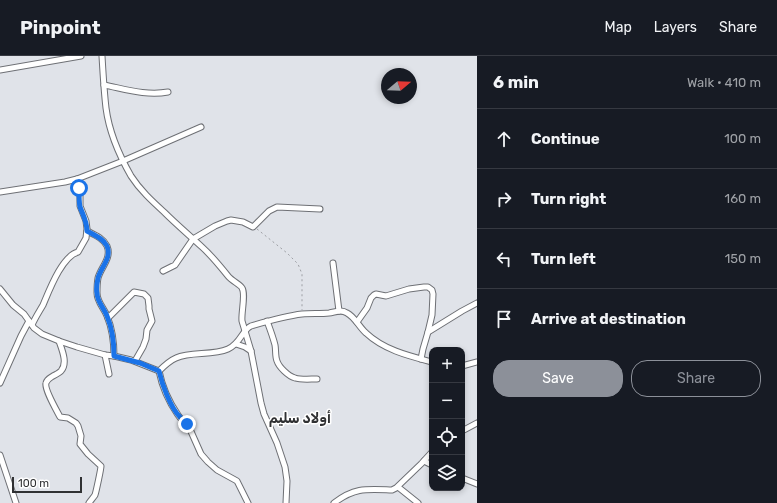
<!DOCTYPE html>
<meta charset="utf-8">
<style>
:root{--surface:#171b24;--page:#20242c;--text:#f1f3f6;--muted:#9ea1a6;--line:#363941;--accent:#8c9099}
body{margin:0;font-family:Rubik,Cairo,sans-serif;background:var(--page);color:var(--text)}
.controls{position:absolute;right:12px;bottom:12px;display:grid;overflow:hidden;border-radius:8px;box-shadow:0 2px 6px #0003}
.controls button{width:36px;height:36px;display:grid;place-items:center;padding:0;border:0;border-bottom:1px solid var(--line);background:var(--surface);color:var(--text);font:20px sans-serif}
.compass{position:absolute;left:381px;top:12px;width:36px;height:36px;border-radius:50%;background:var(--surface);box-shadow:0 2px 6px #0003;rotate:71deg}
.scale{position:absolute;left:12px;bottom:10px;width:70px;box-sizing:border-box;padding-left:4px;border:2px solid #303133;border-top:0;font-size:11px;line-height:14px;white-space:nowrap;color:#303133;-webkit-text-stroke:3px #fff;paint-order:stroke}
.stop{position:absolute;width:12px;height:12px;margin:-9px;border:3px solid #1a73e8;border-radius:50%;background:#fff}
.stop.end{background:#1a73e8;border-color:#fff;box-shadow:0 1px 4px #0008}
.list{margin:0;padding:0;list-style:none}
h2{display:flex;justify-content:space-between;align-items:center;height:52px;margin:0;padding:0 16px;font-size:17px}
h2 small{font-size:13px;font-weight:400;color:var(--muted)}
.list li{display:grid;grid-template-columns:26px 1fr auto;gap:12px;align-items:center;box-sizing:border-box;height:60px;padding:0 16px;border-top:1px solid var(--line)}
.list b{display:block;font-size:15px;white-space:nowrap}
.list em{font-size:13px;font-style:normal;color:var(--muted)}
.actions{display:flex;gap:8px;padding:12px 16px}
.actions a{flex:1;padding:9px 0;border:1px solid var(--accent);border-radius:16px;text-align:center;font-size:14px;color:var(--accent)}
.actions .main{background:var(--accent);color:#fff}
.icon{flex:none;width:22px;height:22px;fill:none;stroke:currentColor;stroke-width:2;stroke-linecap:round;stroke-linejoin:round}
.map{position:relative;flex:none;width:477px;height:447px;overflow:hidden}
header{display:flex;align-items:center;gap:24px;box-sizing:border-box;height:56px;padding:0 20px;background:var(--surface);border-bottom:1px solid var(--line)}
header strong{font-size:19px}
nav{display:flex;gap:22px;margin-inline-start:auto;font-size:14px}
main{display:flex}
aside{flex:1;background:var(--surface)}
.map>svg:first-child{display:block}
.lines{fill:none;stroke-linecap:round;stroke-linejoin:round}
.street-casing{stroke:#6e7075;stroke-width:7}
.path{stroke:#9d9fa4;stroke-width:1;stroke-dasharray:2 3;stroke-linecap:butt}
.street{stroke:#fff;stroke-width:5}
.route{stroke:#1a73e8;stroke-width:5}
.labels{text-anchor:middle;stroke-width:3;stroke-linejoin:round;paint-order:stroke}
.district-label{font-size:14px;font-weight:bold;fill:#303133;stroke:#fff}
</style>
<header>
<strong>Pinpoint</strong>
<nav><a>Map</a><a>Layers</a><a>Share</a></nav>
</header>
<main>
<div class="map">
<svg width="477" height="447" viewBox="0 0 477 447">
<rect width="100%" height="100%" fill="#e0e3e9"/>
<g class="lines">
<defs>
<g id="street">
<path d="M102,0C103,17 104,35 106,52C109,75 119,99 131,120C140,134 152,145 164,156C176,168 189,179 202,191C212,200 220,210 228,220C232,225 241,229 242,232C246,238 241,257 242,265L251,295L261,347L264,358L277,387L285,411L287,425L286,447"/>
<polyline points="0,14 81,0"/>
<path d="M104,29C125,33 146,40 168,36"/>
<polyline points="0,136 65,126 77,123 123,105 201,71"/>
<path d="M87,175C95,179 103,182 107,190C112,202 101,211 98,222C97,227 97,233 97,237C97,246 104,252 107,260C112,272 114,287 114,300"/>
<polyline points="333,207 339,255"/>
<polyline points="163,215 175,209 193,183 215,170 227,165 231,164 243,166 253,171 269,155 277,151 320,153"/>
<polyline points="0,233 13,249 24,258 34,272 42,278 59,285 77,291 105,299 114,300 131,304 159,315"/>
<polyline points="108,262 134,236 144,238 148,242 149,250 149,253 152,265 147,274 146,283 143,291 135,305"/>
<path d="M267,265C270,273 273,281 275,289C276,294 275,300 277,305C279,311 288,320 295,322C301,324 310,323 317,323"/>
<polyline points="357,266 367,252 371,242 374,239 376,238 386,240 409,233 424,231 428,231 432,234 433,238 432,259 428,276"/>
<path d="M32,269C35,262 39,256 43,249C49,235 62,200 78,196L86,182L87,173L86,165L80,150V138L77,123"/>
<path d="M59,285C62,294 68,307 61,315C59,317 55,319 53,320C50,322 47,323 46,327C44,333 57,355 60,361L68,362L76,367L78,370L81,380L80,388L88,398L101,410C101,413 96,436 95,439C93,442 91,444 89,447"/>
<polyline points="236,288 245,291 251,295"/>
<polyline points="105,299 109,318"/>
<polyline points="421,303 423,293 428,276 462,255 477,247"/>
<polyline points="462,310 477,306"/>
<path d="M159,315C164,310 169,305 176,302C191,295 212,300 228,293C241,287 242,274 251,270C268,265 285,260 302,258C311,257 320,258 329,257C336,256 341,253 347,257C355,261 359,271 366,277C384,294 409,300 432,306"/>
<path d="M159,315C162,330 169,346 178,359C181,364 186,366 189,371L201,398L208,406L217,414L237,425L248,447"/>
<polyline points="0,327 21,280 29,265"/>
<polyline points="462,375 477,367"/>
<polyline points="0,399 16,447"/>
<polyline points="424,405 432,409"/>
<polyline points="462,422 477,428"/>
<polyline points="398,431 418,447"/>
<path d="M334,447C355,431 367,433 392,434L396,432L421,408L432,396"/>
</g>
</defs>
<use href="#street" class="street-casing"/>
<polyline class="path" points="257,173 287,197 298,208 302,218 302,254"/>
<use href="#street" class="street"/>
</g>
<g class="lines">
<path class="route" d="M79,132C79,137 79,147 80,151C83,159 87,166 87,175C94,179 103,182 107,190C112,202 101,211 98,222C97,227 96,233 97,237C97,246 104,252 107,260C112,272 114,287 114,300L140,307L159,315C162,328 170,351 180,361C182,364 185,366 187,368"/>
</g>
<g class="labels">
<g class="district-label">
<text x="300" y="367">أولاد سليم</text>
</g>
</g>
</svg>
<div class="controls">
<button>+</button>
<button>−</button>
<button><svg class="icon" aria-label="locate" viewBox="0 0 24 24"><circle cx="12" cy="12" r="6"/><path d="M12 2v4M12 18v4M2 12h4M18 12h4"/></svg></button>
<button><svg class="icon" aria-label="layers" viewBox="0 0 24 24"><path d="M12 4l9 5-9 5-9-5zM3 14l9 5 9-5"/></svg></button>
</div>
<svg class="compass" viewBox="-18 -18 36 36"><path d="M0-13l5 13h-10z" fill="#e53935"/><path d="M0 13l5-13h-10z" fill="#9ea1a6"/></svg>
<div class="scale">100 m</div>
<div class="stop" style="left:79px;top:132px"></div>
<div class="stop end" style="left:187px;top:368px"></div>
</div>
<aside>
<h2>6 min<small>Walk · 410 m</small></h2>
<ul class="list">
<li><svg class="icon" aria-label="ahead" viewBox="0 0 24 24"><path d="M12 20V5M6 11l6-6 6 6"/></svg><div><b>Continue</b></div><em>100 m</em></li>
<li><svg class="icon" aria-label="right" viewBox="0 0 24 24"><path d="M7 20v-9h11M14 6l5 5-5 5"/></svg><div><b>Turn right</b></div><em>160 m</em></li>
<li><svg class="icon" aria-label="left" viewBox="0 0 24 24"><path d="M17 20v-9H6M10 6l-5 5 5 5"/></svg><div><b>Turn left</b></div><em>150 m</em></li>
<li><svg class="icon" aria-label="arrive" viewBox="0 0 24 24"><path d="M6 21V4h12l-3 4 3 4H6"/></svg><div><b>Arrive at destination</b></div></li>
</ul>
<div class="actions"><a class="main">Save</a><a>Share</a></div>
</aside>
</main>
